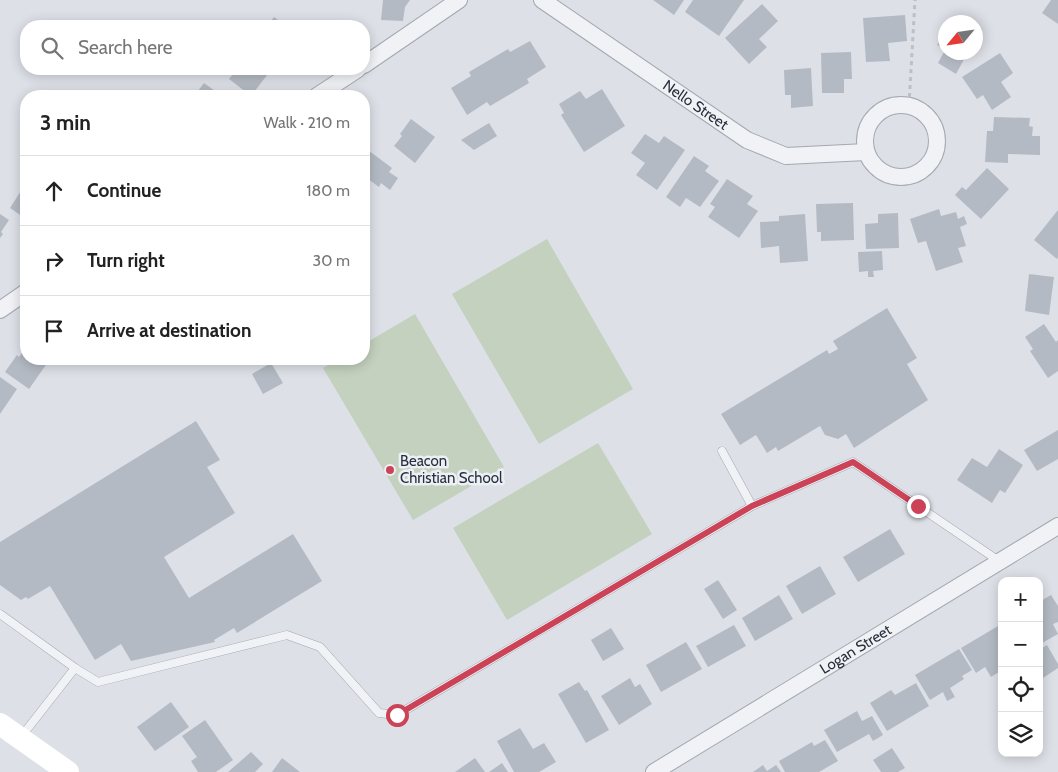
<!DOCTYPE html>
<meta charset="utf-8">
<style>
:root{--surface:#fff;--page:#f2f2f2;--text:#222;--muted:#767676;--line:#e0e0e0}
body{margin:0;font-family:Cabin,sans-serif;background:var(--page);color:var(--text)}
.controls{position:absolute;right:15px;bottom:15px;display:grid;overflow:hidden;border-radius:10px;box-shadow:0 2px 12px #0003}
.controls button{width:45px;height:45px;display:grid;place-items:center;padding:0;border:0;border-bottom:1px solid var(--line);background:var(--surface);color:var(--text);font:25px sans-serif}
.compass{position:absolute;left:938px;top:15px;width:45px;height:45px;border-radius:50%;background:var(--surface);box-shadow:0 2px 12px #0003;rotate:241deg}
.stop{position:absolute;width:15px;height:15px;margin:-11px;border:4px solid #cc4257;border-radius:50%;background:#fff}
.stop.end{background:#cc4257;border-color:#fff;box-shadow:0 1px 5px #0008}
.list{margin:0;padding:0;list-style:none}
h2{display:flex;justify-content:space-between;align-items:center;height:65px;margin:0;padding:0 20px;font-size:21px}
h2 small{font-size:16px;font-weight:400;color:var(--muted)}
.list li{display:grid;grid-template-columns:32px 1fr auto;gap:15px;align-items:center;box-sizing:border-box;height:70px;padding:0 20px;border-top:1px solid var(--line)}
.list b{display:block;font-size:19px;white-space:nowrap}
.list em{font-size:16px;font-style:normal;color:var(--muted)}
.icon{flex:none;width:28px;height:28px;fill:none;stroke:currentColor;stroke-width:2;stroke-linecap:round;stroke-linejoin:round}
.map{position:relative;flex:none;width:1058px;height:772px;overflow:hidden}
.search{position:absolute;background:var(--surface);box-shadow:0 2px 12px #0003;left:20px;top:20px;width:350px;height:55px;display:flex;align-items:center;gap:12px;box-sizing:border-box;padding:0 18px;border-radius:20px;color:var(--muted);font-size:19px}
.panel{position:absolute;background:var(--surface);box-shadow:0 2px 12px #0003;left:20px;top:90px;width:350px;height:275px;border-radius:20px}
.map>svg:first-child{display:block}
.green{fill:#c3d1be}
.building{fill:#b4bac3}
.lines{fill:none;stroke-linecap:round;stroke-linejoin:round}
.service-casing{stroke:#a3a8b1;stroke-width:9}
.minor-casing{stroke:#a3a8b1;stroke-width:18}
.path{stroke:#bcbfc5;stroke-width:3;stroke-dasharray:4 4;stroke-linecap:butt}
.service{stroke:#f0f2f5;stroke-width:8}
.minor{stroke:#f0f2f5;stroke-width:16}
.secondary{stroke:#fff;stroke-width:22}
.route{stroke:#cc4257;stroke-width:6}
.poi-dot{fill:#cc4257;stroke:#ecf0f5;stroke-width:2}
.labels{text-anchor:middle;stroke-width:5;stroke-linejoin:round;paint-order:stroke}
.street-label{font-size:15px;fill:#272f3d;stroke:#ecf0f5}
.poi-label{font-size:15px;fill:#272f3d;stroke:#ecf0f5;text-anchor:start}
</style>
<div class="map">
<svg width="1058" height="772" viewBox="0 0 1058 772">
<rect width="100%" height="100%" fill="#dde1e7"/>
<g class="green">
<polygon points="547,239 633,389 539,444 452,294"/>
<polygon points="415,314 504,467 413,520 323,368 339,359 364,359 364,344"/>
<polygon points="598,443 652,534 507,620 453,528"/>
</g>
<g class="building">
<polygon points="383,0 410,0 405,7 403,21 381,20"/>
<polygon points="653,0 684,0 674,15"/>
<polygon points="693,0 744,0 719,36 685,12"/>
<polygon points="1051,0 1058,0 1058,24 1042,13"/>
<polygon points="762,4 778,21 759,39 767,47 749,64 725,38"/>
<polygon points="905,15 907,41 888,43 890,61 866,62 863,18"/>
<polygon points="274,17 286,26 267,26"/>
<polygon points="946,30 946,49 937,45"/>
<polygon points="530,41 546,67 527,79 529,83 490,106 487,102 467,115 451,88 471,76 469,72 508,49 510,52"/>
<polygon points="851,52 852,79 844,79 844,93 822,93 821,53"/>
<polygon points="944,52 968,52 956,74 938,63"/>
<polygon points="1000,53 1013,73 1001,82 1011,97 992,110 983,95 977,99 962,77"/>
<polygon points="811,68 813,106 791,108 791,95 785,95 784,70"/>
<polygon points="237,69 270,69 271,70 251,96 229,79"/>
<polygon points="204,83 222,96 194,96"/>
<polygon points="602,89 625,126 584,152 561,115 564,113 559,104 580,91 586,99"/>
<polygon points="994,117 1030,118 1029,126 1033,127 1032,136 1040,136 1040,155 1008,154 1008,163 985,162 987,131 993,131"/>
<polygon points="411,119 435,137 415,163 394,146 402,136 400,134"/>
<polygon points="489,123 497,136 474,150 461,140"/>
<polygon points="645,134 659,143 664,136 685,150 657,190 636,175 645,163 631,153"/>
<polygon points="364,147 392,168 389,172 398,178 390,190 381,183 379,187 364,176"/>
<polygon points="694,156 709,166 705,171 719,181 700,207 686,198 680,207 666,197"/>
<polygon points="987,168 1009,189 981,219 955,195 962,187 966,190"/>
<polygon points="727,179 753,196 747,204 758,211 739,238 708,217 715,207 710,204"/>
<polygon points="26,183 26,219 10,208"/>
<polygon points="853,203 854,240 821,241 821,232 817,232 816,204"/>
<polygon points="939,209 941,216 956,212 958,219 964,216 967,224 960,227 966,246 958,248 963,262 936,271 926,241 918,243 910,219"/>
<polygon points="1058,210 1058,257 1057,259 1034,240"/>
<polygon points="898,213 899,248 866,249 865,224 878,223 878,214"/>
<polygon points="0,214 9,220 1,232 3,234 0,238"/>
<polygon points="805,214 808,261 780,263 779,246 761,248 760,222 779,221 779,216"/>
<polygon points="882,251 883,270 873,271 874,277 868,277 868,271 859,272 858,252"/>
<polygon points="1029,274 1054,277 1049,315 1025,311"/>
<polygon points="887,308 917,358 907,364 928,400 854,448 846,434 838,439 825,435 820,426 778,451 776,447 767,453 756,435 740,445 721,414 827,350 829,354 838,349 833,341"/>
<polygon points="1044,324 1056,342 1058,340 1058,371 1048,378 1030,351 1033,349 1025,337"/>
<polygon points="26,347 26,359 43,359 48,362 29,389 5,372 17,355 19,357"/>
<polygon points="271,363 283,383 263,394 252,374"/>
<polygon points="0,377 17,389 0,414"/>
<polygon points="196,421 220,460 207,467 235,513 164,557 189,598 293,534 322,581 237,633 234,628 214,640 215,642 131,661 121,644 95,660 50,586 28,599 26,597 21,600 0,585 0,542"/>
<polygon points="1058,430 1058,459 1037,471 1024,450"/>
<polygon points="999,449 1023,465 1005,493 1000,490 992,503 957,480 972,458 987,467"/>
<polygon points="890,529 905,554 858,582 843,557"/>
<polygon points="820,566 836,594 802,614 786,586"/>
<polygon points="718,580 737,610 723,619 704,589"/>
<polygon points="779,595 793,619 755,641 742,618"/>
<polygon points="1051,595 1058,606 1058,622 1053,624 1058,634 1042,643 1039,637 1039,602"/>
<polygon points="734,625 746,646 708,667 696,646"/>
<polygon points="998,626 1002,633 1002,670 991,677 985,667 976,673 961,648"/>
<polygon points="611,628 624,649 603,661 591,640"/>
<polygon points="686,642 702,669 661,692 646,665"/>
<polygon points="1047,645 1058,664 1058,668 1043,678 1039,671 1039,650"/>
<polygon points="959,649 972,670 962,676 964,679 950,688 955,697 947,701 943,692 930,700 915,675"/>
<polygon points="630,678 635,687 640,684 652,704 619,725 601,696"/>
<polygon points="579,682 585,691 587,690 609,730 586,743 558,694"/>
<polygon points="916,683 929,706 887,731 870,703 891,690 895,695"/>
<polygon points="171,702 189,727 155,751 137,727"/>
<polygon points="857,711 862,721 872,716 883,735 873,741 869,734 837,752 824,730"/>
<polygon points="205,720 233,760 216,772 198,772 191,761 197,757 182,736"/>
<polygon points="520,728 533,749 544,743 556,762 539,772 514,772 497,741"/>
<polygon points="825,740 838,761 819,772 785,772 779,761 812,742 814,746"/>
<polygon points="892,748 905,768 898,772 881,772 873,760"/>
<polygon points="251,752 263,764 255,772 228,772"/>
<polygon points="282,758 300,772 272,772"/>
<polygon points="475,758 485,772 455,772"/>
<polygon points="502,763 508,772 489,772"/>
<polygon points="763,765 767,771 776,765 781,772 753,772"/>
</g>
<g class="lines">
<defs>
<g id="service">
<polyline points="722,451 752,506"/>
<polyline points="0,614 75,668"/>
<polyline points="21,737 75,668 98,682 287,635 320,647 379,713 397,715 752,506 853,462 999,561"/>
</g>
<g id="minor">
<path id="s1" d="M542,0L747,140L786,156L866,152"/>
<polyline points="364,65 459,0"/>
<polyline points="317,96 358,69"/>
<circle cx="901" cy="141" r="36"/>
<polyline points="0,310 26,292"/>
<path id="s2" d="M654,772L1058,526"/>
</g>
</defs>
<use href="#service" class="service-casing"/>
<use href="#minor" class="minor-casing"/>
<polyline class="path" points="909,105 915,0"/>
<use href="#service" class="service"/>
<use href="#minor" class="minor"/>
<polyline class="secondary" points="0,724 68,772"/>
</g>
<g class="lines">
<polyline class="route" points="397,715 752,506 853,462 918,506"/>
</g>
<circle class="poi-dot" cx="390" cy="470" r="5"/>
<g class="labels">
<g class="street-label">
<text dy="5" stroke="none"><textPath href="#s1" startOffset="186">Nello Street</textPath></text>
<text dy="5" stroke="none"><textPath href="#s2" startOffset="236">Logan Street</textPath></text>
</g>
<g class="poi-label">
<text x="400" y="466">Beacon<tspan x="400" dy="17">Christian School</tspan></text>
</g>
</g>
</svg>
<div class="controls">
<button>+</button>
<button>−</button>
<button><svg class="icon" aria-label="locate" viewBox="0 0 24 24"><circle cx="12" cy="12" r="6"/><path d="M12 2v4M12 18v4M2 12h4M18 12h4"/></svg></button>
<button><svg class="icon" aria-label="layers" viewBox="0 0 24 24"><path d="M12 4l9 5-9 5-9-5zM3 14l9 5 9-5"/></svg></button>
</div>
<svg class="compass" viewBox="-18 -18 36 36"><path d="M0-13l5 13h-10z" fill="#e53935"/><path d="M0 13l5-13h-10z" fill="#767676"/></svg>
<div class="stop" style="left:397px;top:715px"></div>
<div class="stop end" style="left:918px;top:506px"></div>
<div class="search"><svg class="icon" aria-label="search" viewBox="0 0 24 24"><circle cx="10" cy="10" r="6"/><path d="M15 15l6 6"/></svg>Search here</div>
<section class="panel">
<h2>3 min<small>Walk · 210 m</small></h2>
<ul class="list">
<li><svg class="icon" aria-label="ahead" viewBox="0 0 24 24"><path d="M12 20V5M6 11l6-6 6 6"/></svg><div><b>Continue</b></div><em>180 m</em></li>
<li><svg class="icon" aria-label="right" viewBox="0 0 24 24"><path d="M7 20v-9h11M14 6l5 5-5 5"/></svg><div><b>Turn right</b></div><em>30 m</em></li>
<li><svg class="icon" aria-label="arrive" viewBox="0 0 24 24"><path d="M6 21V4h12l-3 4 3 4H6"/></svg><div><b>Arrive at destination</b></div></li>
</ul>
</section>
</div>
